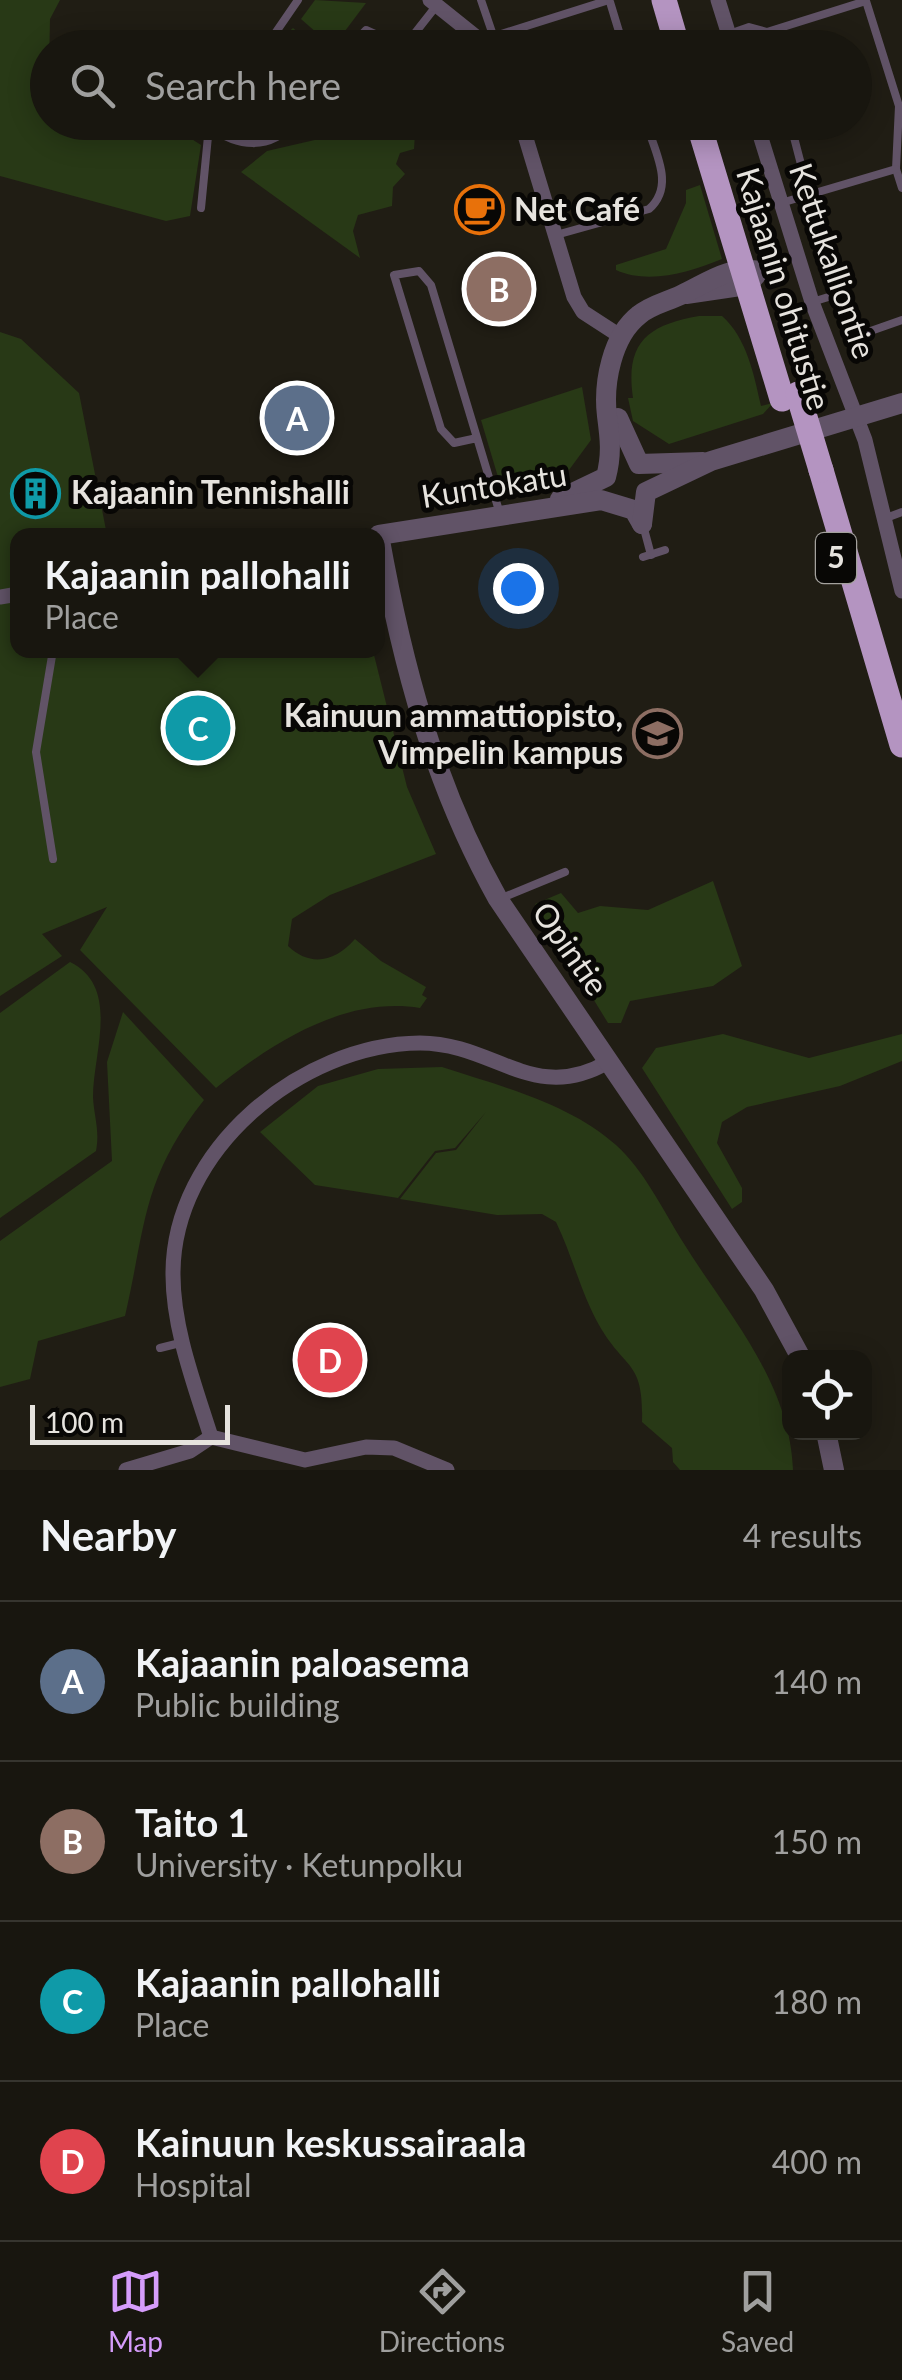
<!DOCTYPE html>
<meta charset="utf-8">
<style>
:root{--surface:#18160f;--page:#25231d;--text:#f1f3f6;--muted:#9f9f9e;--line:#36352f;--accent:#d59cfb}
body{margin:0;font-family:Lato,sans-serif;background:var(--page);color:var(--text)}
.controls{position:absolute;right:30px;bottom:30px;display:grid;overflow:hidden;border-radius:20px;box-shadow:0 5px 25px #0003}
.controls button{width:90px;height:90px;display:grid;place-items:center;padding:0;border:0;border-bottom:2px solid var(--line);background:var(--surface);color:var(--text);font:50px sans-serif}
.scale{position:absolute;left:30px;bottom:25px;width:200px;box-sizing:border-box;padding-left:10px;border:5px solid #e6e3de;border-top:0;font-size:28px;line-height:35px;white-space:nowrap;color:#e6e3de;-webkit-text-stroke:8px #080705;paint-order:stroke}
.you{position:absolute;left:518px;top:588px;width:35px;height:35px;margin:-25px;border:8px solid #fff;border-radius:50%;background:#1a73e8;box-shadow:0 0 0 15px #1a73e833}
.badge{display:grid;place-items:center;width:65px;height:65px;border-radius:50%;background:var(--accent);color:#fff;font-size:32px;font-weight:700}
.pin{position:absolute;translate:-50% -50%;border:5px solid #fff;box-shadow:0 2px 10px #0006}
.popup{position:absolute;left:10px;top:528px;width:375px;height:130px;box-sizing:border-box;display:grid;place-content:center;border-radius:20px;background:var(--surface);filter:drop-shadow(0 2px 8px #0005);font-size:32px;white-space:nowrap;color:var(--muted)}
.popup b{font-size:38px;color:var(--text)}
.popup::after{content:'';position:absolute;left:50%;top:100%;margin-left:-20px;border:20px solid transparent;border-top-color:var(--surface)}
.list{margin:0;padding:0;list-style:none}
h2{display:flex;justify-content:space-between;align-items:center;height:130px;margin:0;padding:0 40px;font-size:42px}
h2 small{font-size:32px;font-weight:400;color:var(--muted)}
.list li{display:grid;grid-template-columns:65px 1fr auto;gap:30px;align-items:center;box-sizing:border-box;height:160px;padding:0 40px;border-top:2px solid var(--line)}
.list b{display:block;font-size:38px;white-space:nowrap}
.list p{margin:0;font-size:32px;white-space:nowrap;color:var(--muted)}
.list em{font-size:32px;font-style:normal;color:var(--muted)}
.icon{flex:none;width:55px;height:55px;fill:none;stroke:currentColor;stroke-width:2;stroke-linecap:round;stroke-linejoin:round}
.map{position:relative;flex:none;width:902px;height:1470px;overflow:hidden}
.search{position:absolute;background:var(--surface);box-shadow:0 5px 25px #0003;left:30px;right:30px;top:30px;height:110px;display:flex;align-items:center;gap:25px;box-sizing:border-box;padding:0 35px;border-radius:55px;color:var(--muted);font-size:38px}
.sheet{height:770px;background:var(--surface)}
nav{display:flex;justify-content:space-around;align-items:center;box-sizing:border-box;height:140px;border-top:2px solid var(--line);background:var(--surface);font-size:28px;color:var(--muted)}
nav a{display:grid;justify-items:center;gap:5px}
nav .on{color:var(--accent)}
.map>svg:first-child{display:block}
.green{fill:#283916}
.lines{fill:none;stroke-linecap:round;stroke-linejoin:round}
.service{stroke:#615367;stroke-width:8}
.minor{stroke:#615367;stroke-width:15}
.tertiary{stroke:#615367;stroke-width:20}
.trunk{stroke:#b494c1;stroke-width:25}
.trunk-bridge{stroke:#b494c1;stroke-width:25}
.labels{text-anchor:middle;stroke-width:10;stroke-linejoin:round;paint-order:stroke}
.shield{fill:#080705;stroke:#a3a19d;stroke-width:2.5}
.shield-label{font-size:30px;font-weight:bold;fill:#e6e3de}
.poi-label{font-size:32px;font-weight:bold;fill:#e6e3de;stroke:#080705;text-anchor:start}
.street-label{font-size:32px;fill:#e6e3de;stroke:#080705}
</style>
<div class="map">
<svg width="902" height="1470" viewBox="0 0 902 1470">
<rect width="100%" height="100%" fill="#201d14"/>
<g class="green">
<polygon points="0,0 60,0 50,19 48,122 123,123 134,134 149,123 173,127 201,145 190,216 166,221 0,176"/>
<polygon points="315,0 366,3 333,47 301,19"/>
<polygon points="293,28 315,47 272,47"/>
<polygon points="332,122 399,123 415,134 414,149 400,153 396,164 405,174 393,187 392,206 358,215 353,231 360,258 241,172 267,151 319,139"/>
<path d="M700,185L722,259C690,272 649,285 616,270V265L666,249L686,203V190Z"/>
<path d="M699,316H722C747,338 754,375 761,406L773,403L763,414L669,444L633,421L628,398H633C625,343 647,325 699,316Z"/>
<path d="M0,332L21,339L79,393L107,535L18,536V650L373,651L407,787L436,854L330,895L292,919L288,946C311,968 336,961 355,939L381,961L426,987L422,995L427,998L420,1008C344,996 272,1043 216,1088L80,950L107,907L42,934L62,956L0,996Z"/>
<polygon points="582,387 591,440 569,470 501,487 481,420"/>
<polygon points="713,881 742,966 713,986 630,1001 621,1023 608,1023 535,904 561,893 578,913 600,906 648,910"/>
<path d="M70,962C121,987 93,1053 93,1097C94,1117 100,1130 96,1151L0,1218V1013Z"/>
<path d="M123,1012L204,1100C142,1178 146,1225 125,1316L38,1341L30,1379L0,1387V1241L112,1161L107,1062Z"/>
<polygon points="723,1034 809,1058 902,1034 902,1061 840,1086 747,1107 722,1122 717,1143 742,1188 742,1202 732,1209 642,1068 656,1048"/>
<path d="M442,1067C500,1086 569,1103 616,1145C643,1169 662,1208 681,1239C725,1311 790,1380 793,1470H680L673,1462L672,1448L642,1422C644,1359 625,1371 599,1325C581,1293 572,1255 556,1222L542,1214L497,1215L400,1199L436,1153L456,1150L486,1112L455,1148L435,1151L398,1198L315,1185L260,1132L318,1086L378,1069Z"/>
</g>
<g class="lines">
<g class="service">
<polyline points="481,0 494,38"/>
<polyline points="610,2 624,48"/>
<polyline points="767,32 770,48"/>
<polyline points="729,34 749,27 767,32 866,1 899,106 896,169 902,188"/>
<polyline points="495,36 609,0"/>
<polyline points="265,48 298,0"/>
<polyline points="349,48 366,30 404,47 437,5"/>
<polyline points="790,122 835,295"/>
<path d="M209,126C237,147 269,152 295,122"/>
<polyline points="781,203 896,169"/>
<polyline points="201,208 209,126"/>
<path d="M556,235L649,209C676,185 654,151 646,122"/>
<polyline points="812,302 835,295 852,331 865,333 902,320"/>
<polyline points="477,438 454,443 441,429 394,275 419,271 431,285 500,514"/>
<polyline points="886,518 902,512"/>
<polyline points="643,525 651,555"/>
<polyline points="643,557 665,550"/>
<polyline points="53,650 36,752 53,859"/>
<polyline points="502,898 565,872"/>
<polyline points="160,1348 184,1342"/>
</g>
<g class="minor">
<polyline points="430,0 490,48"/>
<polyline points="718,0 733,48"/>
<polyline points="521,122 574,297 583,312 620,336"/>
<polyline points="756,122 812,302 865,440 902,591"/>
<polyline points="0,597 18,594"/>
<path d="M211,1437C195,1386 173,1329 173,1275C172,1150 301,1044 420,1043C494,1043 534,1105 608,1062"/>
<polyline points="126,1470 190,1451 211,1437 305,1460 366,1447 394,1448 447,1470"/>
</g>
<g class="tertiary">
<polyline points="686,294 747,285 756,275"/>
<polyline points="618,418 639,464 703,462"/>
<path d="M560,499L606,477C612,454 610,439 607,416C603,383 612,336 639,315C651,305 666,302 681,295C709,282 727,266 760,271"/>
<path d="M642,524L634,510L601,500L379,535C402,664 434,785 498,899L764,1290L801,1358"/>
<polyline points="642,524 646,492 711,461 902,403"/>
<polyline points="826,1432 834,1470"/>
</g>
<g class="trunk">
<polyline points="664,0 678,48"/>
<polyline points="698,122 782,399"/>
<polyline points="821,470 902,745"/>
</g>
<polyline class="trunk-bridge" points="798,394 821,470"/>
</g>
<defs>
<symbol id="cafe-ring" viewBox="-11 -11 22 22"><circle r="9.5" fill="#080705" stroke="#e8710a" stroke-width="1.5"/><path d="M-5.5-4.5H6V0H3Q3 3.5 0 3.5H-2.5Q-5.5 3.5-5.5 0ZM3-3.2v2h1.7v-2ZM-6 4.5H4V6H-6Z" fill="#e8710a"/></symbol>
<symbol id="building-ring" viewBox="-11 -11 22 22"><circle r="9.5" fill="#080705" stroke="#0f9aa8" stroke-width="1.5"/><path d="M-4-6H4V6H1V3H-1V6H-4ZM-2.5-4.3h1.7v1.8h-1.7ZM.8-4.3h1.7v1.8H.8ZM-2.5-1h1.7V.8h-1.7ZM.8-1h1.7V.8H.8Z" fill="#0f9aa8"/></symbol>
<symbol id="school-ring" viewBox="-11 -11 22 22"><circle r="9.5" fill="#080705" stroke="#8d6e63" stroke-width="1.5"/><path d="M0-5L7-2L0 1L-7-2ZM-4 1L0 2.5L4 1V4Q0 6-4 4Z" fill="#8d6e63"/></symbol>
</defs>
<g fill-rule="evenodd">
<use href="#cafe-ring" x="452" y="182" width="55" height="55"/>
<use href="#building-ring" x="8" y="466" width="55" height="55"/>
<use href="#school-ring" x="630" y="706" width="55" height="55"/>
</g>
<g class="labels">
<rect class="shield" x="816" y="533" width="40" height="50" rx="8"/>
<g class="shield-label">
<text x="836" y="568">5</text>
</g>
<g class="poi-label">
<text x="514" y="221">Net Café</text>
<text x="71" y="504">Kajaanin Tennishalli</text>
<text x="623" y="727" text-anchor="end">Kainuun ammattiopisto,<tspan x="623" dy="37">Vimpelin kampus</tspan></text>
</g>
<g class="street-label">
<text transform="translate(832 261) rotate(71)" y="11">Kettukalliontie</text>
<text transform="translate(783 289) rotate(73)" y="11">Kajaanin ohitustie</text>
<text transform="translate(494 486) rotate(-9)" y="11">Kuntokatu</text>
<text transform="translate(570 949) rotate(55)" y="11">Opintie</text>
</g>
</g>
</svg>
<div class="controls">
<button><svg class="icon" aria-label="locate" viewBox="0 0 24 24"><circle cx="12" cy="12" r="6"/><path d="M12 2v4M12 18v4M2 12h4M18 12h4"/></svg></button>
</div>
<div class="scale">100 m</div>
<div class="you"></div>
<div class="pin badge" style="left:297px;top:418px;background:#5c6f8a">A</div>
<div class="pin badge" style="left:499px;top:289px;background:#8d6e63">B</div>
<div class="pin badge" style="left:198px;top:728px;background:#0f9aa8">C</div>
<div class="popup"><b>Kajaanin pallohalli</b>Place</div>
<div class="pin badge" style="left:330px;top:1360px;background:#e0444e">D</div>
<div class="search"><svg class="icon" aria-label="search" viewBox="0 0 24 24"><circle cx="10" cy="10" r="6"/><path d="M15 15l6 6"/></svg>Search here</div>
</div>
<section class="sheet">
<h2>Nearby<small>4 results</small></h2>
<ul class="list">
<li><span class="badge" style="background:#5c6f8a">A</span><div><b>Kajaanin paloasema</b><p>Public building</p></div><em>140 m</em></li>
<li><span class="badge" style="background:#8d6e63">B</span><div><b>Taito 1</b><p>University · Ketunpolku</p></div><em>150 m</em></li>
<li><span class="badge" style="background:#0f9aa8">C</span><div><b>Kajaanin pallohalli</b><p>Place</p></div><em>180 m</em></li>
<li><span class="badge" style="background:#e0444e">D</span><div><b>Kainuun keskussairaala</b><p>Hospital</p></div><em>400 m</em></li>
</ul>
</section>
<nav>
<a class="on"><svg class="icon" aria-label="map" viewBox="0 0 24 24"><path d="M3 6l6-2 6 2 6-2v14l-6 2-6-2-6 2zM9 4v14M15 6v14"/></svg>Map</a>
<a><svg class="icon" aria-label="directions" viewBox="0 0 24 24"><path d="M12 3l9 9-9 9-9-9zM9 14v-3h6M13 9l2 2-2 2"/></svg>Directions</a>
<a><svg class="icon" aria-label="saved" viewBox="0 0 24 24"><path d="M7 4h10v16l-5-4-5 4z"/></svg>Saved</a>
</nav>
